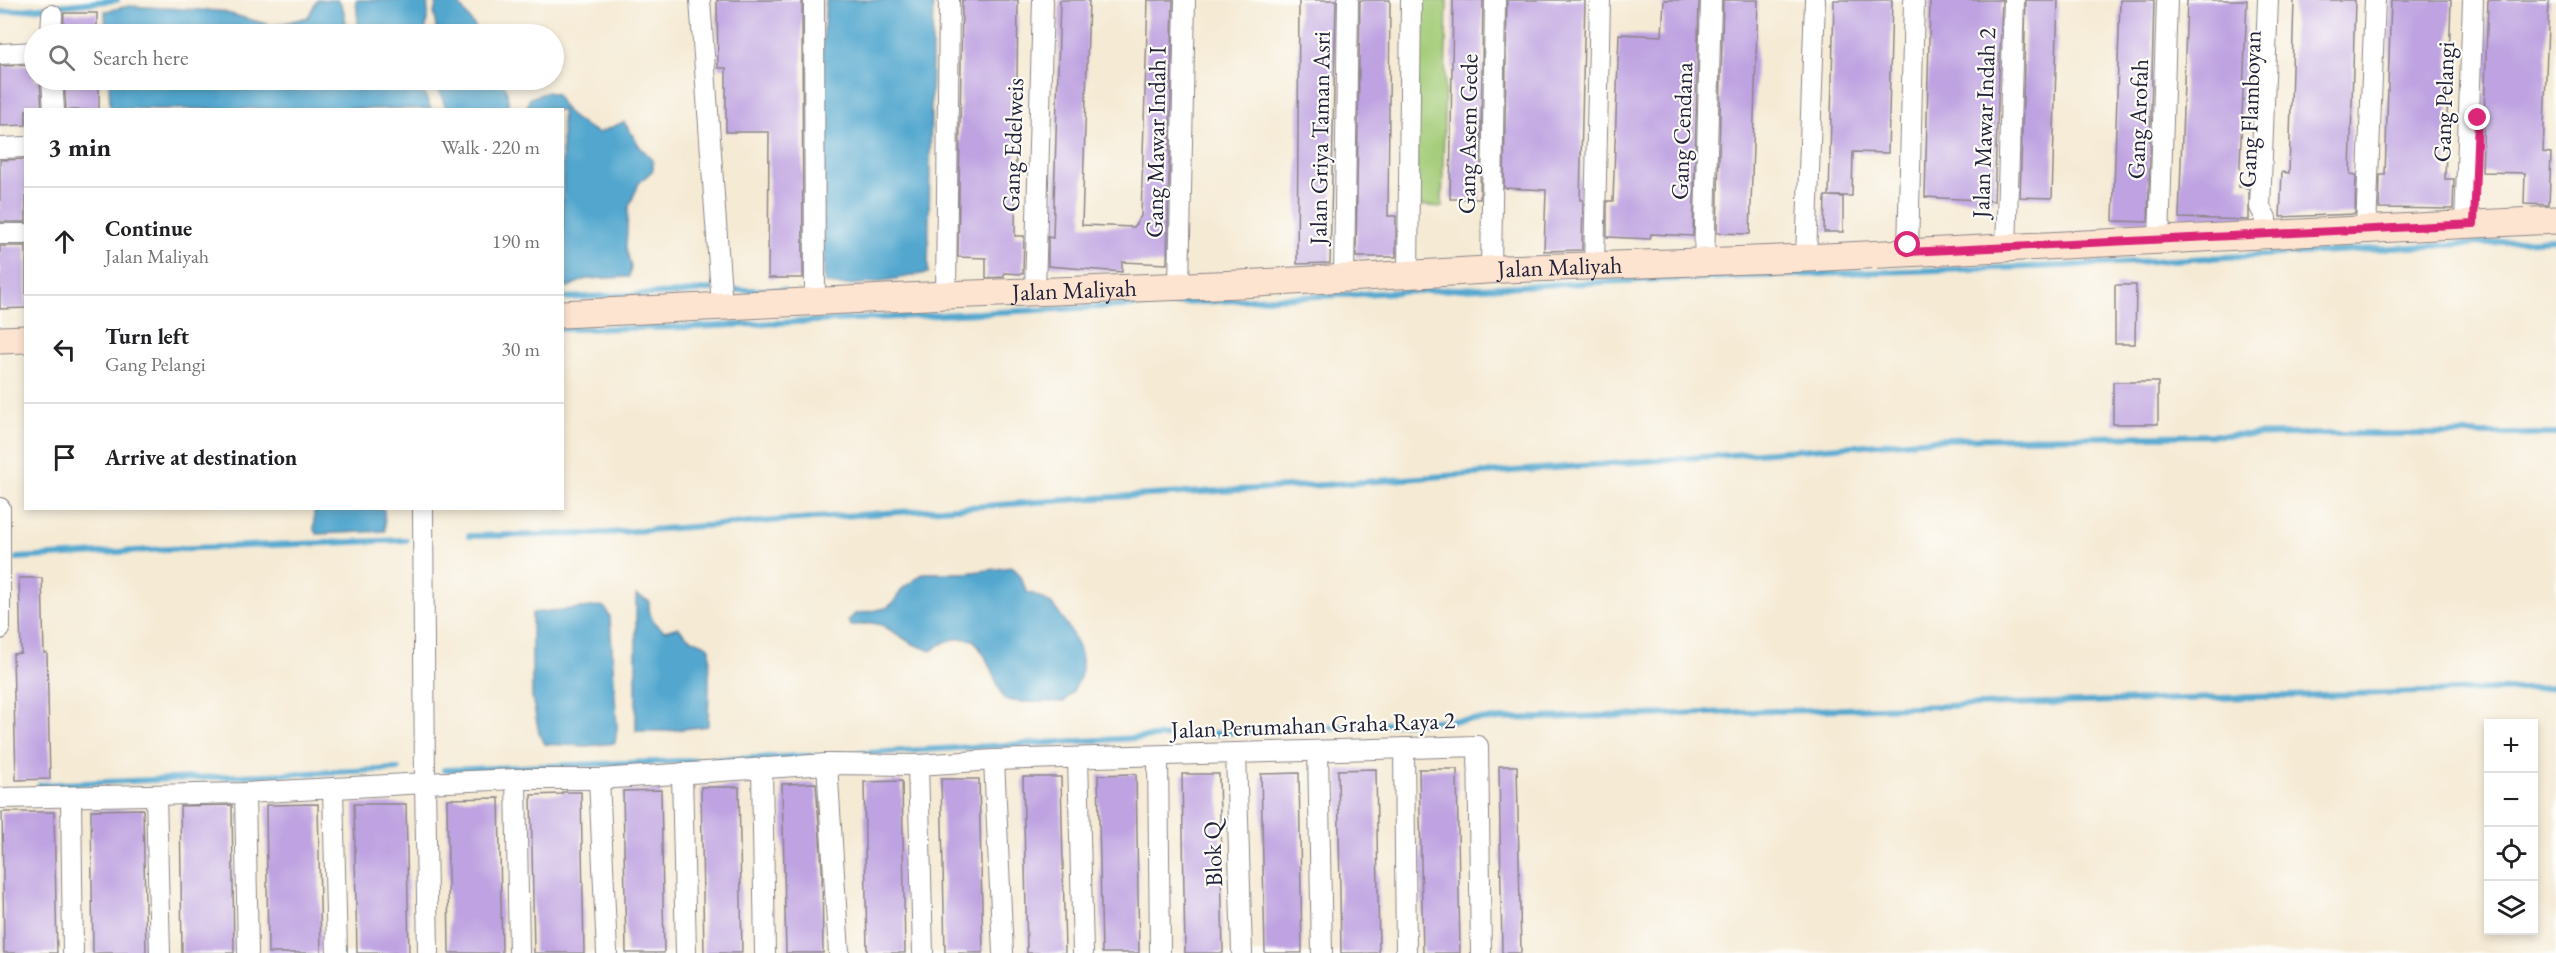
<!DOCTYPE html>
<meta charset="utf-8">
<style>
:root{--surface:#fff;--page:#f6f6f6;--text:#202124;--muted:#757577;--line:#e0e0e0}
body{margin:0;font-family:"EB Garamond",serif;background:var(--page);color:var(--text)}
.controls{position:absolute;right:18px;bottom:18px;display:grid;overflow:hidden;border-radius:0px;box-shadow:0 3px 9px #0003}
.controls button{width:54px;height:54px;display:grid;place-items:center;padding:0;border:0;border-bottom:2px solid var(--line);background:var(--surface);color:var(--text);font:30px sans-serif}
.stop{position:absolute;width:18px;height:18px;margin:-14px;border:4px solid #db2777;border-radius:50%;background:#fff}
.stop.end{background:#db2777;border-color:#fff;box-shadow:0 2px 6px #0008}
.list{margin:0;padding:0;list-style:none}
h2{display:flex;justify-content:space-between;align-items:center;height:78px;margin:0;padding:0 24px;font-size:26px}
h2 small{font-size:20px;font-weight:400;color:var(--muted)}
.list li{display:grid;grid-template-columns:39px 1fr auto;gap:18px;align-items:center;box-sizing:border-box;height:108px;padding:0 24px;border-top:2px solid var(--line)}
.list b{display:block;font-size:22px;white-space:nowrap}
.list p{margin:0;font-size:20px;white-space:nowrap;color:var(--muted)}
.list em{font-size:20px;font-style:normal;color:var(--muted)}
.icon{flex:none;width:33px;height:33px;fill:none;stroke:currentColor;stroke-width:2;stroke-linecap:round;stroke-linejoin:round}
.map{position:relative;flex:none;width:2556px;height:953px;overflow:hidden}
.search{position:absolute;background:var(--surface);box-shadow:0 3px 9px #0003;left:24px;top:24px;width:540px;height:66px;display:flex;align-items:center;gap:15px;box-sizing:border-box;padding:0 21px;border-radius:33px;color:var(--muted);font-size:22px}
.panel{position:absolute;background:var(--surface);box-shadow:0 3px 9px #0003;left:24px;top:108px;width:540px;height:402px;border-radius:0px}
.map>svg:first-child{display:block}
.green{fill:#a2cb76;stroke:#627658;stroke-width:1.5}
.water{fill:#53a7cf;stroke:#3a6485;stroke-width:1.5}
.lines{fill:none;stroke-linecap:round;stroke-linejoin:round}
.stream{stroke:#53a7cf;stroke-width:6}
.building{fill:#bea2e1}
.street-casing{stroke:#8c8688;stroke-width:22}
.secondary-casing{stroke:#8c8688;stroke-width:29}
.street{stroke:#fff;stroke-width:20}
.secondary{stroke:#fde4d1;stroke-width:27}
.route{stroke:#db2777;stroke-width:8}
.labels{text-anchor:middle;stroke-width:4.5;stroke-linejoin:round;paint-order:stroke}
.street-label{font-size:24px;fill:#22223b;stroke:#fdfcf7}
</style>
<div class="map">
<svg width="2556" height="953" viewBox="0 0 2556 953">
<rect width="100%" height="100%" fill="#fdfcf7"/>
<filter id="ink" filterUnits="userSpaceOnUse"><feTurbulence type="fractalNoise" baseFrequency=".0167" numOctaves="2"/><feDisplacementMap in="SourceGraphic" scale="12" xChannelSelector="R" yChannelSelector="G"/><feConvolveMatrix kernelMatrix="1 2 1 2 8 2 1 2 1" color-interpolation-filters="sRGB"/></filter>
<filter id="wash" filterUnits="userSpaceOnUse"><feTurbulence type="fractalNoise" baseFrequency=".008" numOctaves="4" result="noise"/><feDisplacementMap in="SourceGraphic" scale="24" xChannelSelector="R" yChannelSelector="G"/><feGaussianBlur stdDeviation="1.35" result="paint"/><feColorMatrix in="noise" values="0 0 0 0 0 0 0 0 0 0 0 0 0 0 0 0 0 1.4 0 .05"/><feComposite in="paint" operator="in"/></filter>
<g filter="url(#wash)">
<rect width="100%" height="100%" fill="#f5ead4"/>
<polygon class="green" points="1418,0 1447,0 1442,207 1416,205"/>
<g class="water">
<polygon points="317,0 337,0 342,6 345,15 345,34 106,34 105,11 129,6 220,11 273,26 308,17"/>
<polygon points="356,0 427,0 428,13 425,34 359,34"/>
<polygon points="437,0 456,0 480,34 437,34 434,14"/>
<path d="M826,0H933L928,273C907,276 839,292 824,282L822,59Z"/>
<polygon points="109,80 356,80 365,83 422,88 431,109 110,109"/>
<polygon points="436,80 499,80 506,87 509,109 446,109"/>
<path d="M547,92L556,94C569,118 575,120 598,133L624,122L640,147L653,160V170L639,183L628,209L626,248L631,267L629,277L586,279L563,289L562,110L526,109L530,98Z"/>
<polygon points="314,509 384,509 385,531 317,534 314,530"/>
<path d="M1012,567L1019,574L1027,592C1051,600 1054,605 1068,627C1086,657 1089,674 1064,702C1043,701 1024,705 1004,699L985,656L974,640C955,637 947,639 931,651L913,644L882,625L873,623L851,626L848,621L855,614L886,608L893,603L903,588L924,573H965Z"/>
<path d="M636,595L649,601C648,614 653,625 665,631L678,627C692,645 697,637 710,648L708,726L667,731H636Z"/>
<polygon points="601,606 605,608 610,617 617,728 615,743 586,746 545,744 539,733 532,697 532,613"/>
</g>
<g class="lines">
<g class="stream">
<polyline points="0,12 117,0"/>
<polyline points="737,290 783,290"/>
<polyline points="562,298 681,293 711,289"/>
<polyline points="562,329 695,327 1643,280 2061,266 2556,239"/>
<polyline points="469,536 592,534 1079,499 1324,485 1946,439 2296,434 2556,434"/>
<polyline points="17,558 167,549 406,540"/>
<polyline points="833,755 1435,721 2556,688"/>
<polyline points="444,770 811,756"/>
<polyline points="40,785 398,769"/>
</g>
</g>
<g id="blocks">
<g class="building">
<polygon points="717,0 802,0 803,278 768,278 769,132 726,132 726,68 718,68"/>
<polygon points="962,0 1018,0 1015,236 1024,236 1023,274 1004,273 1004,277 986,278 986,258 958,257"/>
<polygon points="1060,0 1089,0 1082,225 1134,227 1141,216 1148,0 1173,0 1167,264 1122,262 1122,272 1048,266 1048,237 1053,238"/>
<polygon points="1299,0 1336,0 1330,263 1297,264"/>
<polygon points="1360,0 1390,0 1388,216 1396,216 1396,257 1356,257"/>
<polygon points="1453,0 1483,0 1480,199 1450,199"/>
<polygon points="1507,0 1585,0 1580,200 1583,200 1582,250 1544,251 1546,190 1504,188"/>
<polygon points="1664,0 1699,0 1693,236 1651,234 1650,239 1607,237 1607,201 1613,201 1619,34 1662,36"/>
<polygon points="1723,0 1758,0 1750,234 1717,233"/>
<polygon points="1834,0 1892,0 1888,153 1853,152 1852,196 1830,196 1843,197 1843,232 1824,232 1825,196 1829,196"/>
<polygon points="1930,0 2002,0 1994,201 1925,197"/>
<polygon points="2026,0 2058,0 2052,198 2020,197"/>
<polygon points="2120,0 2154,0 2148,222 2113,221"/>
<polygon points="2187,0 2247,0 2239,187 2249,188 2249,220 2179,218"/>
<polygon points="2294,0 2355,0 2350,174 2356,175 2355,214 2280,217 2282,172 2289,173"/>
<polygon points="2391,0 2451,0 2445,179 2454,179 2453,209 2379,208 2380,175 2385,175"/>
<polygon points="2488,0 2549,0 2543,152 2551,153 2549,205 2524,204 2525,173 2482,172"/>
<polygon points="64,13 97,13 97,34 63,34"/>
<polygon points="34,65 34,80 40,80 42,110 26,110 26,125 0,126 0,66"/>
<polygon points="64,80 99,80 99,110 66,110"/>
<polygon points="26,159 26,222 0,222 0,160"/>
<polygon points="0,246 26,246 26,308 0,309"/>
<polygon points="2115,285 2136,285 2135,344 2115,344"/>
<rect x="2113" y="382" width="45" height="42"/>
<polygon points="19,578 42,578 44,653 47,653 50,779 16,780 13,654 21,653"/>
<polygon points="1499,766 1517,766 1521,953 1502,953"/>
<polygon points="1376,769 1379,953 1341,953 1338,770"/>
<polygon points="1419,769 1457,769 1460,953 1423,953"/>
<polygon points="1299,773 1302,953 1265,953 1261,774"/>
<polygon points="1136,774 1139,953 1102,953 1098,775"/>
<polygon points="1182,774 1219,774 1223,953 1185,953"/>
<polygon points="1023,777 1061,777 1065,953 1027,953"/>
<polygon points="941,779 979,779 983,953 945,953"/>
<polygon points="902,781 905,953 867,953 864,782"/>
<polygon points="816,783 822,868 823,953 786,953 782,784"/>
<polygon points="701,787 739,787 742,953 704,953"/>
<polygon points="661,790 664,953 626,953 623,791"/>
<polygon points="562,792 581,792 584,953 534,953 531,795 562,794"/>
<polygon points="499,798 502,953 449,953 447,799"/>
<polygon points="318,804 321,953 268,953 266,805"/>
<polygon points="354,804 406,804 409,953 357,953"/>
<polygon points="232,805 234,953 182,953 180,806"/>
<polygon points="143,809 146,953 93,953 91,810"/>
<polygon points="2,812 54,812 57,953 4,953"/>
</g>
</g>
</g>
<g filter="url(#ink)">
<use href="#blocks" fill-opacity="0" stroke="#8c8688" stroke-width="1.5"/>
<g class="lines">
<defs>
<g id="street">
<polyline points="700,0 722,307"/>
<polyline points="814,0 815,302"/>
<polyline points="51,34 52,15"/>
<polyline points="0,54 34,52"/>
<polyline points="52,80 54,110"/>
<polyline points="0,148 26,147"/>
<polyline points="2465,224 2473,0"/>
<polyline points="2366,230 2375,0"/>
<polyline points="0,234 26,234"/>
<polyline points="2265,235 2266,218 2260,207 2268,0"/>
<polyline points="2159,240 2167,0"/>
<polyline points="2006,248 2014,0"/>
<polyline points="1908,252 1914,0"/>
<polyline points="1806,258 1815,0"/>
<polyline points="1704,263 1711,0"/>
<polyline points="1594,266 1600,0"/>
<polyline points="1491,270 1495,0"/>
<polyline points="1408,274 1411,0"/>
<polyline points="1344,276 1348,0"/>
<polyline points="1179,286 1185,0"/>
<polyline points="1035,291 1043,0"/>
<polyline points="946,295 949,0"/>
<polyline points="0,508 0,629"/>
<polyline points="1404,748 1406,953"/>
<polyline points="1318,751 1322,953"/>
<polyline points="1236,753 1242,953"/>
<polyline points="1158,756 1160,953"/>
<polyline points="1078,758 1083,953"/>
<polyline points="994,760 1003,953"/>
<polyline points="827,764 839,953"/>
<polyline points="918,765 923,953"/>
<polyline points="762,768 765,953"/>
<polyline points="682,773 686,953"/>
<polyline points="516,779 519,953"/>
<polyline points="599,779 607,953"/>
<polyline points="333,789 337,953"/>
<polyline points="245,793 248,953"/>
<polyline points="156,795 160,953"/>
<polyline points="0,798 245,793 425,783 423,508"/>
<polyline points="71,798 73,953"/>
<polyline points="428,953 425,783 516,779 599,779 827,764 918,765 994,760 1478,746 1481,953"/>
</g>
<g id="secondary">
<path id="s1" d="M562,314L946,295L1241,284L1504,269L1806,258L2556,220"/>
<polyline points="0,340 26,339"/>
</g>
</defs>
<use href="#street" class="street-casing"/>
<use href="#secondary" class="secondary-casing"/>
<use href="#street" class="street"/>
<use href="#secondary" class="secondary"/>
</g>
</g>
<g class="lines" filter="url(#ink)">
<polyline class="route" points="1908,245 1908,252 2474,224 2478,118"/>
</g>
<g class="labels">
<g class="street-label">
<text transform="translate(2444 102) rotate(-88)" y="8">Gang Pelangi</text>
<text transform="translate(2250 109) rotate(-88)" y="8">Gang Flamboyan</text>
<text transform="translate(2138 119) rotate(-88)" y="8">Gang Arofah</text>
<text transform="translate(1984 123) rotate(-88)" y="8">Jalan Mawar Indah 2</text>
<text transform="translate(1682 131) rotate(-88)" y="8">Gang Cendana</text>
<text transform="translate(1468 134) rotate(-89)" y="8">Gang Asem Gede</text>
<text transform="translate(1320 138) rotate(-89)" y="8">Jalan Griya Taman Asri</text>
<text transform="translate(1156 142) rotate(-89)" y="8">Gang Mawar Indah I</text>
<text transform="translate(1013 145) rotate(-88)" y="8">Gang Edelweis</text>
<text dy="8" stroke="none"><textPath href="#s1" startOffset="999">Jalan Maliyah</textPath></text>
<text dy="8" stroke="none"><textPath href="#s1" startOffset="513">Jalan Maliyah</textPath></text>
<text transform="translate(1313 725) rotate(-2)" y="8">Jalan Perumahan Graha Raya 2</text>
<text transform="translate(1213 854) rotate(-92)" y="8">Blok Q</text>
</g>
</g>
</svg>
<div class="controls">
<button>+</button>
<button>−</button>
<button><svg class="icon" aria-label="locate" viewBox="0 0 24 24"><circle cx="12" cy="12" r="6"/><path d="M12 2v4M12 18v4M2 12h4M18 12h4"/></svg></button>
<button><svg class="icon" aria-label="layers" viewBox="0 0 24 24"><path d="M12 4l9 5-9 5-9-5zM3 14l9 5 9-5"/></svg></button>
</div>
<div class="stop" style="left:1908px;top:245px"></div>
<div class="stop end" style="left:2478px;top:118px"></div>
<div class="search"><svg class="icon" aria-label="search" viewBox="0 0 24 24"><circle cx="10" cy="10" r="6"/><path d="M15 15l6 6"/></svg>Search here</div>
<section class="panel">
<h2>3 min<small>Walk · 220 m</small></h2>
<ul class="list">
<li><svg class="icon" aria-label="ahead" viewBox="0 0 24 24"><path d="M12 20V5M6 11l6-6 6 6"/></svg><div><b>Continue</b><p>Jalan Maliyah</p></div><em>190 m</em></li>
<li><svg class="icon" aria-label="left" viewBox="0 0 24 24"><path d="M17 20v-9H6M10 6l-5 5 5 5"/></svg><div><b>Turn left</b><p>Gang Pelangi</p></div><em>30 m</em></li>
<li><svg class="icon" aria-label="arrive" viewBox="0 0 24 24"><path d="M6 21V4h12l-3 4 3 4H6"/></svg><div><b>Arrive at destination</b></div></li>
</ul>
</section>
</div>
